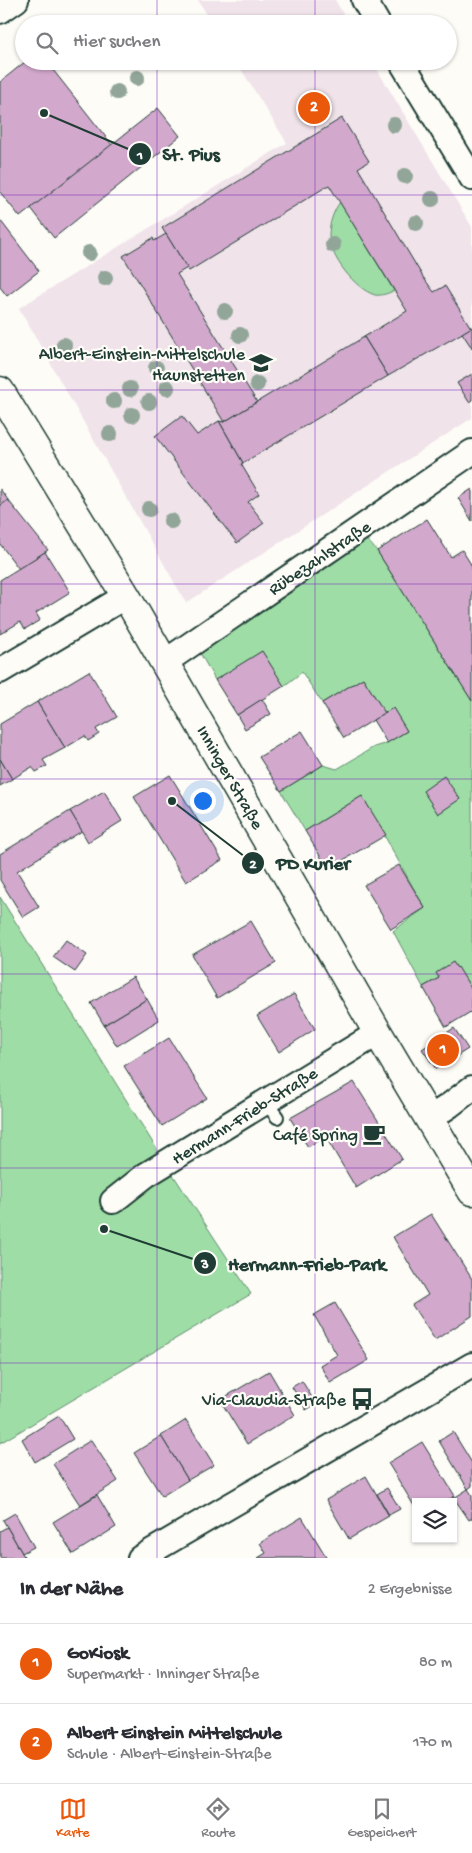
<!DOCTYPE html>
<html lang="de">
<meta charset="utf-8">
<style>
:root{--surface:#fff;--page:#f7f7f7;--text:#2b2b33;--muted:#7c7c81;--line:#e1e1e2;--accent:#ea580c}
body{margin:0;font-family:"Gochi Hand",sans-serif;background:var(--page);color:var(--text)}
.controls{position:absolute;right:15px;bottom:15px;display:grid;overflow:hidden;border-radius:0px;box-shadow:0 1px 4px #0004}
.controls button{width:45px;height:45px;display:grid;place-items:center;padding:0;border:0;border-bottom:1px solid var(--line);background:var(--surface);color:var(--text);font:25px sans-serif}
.you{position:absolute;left:202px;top:800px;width:18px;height:18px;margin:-12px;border:4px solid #fff;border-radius:50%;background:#1a73e8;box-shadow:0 0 0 8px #1a73e833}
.badge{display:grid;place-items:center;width:32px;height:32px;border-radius:50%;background:var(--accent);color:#fff;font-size:16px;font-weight:700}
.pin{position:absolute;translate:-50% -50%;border:2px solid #fff;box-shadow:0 1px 5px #0006}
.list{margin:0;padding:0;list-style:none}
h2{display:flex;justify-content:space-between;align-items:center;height:65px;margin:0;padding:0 20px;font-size:21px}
h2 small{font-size:16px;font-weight:400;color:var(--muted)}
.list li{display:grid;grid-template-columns:32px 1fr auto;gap:15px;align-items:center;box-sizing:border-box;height:80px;padding:0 20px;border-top:1px solid var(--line)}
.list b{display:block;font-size:19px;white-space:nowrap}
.list p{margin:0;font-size:16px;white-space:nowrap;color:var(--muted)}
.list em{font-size:16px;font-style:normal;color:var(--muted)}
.icon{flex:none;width:28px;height:28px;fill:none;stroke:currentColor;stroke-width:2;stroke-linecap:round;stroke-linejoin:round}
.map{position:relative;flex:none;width:472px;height:1558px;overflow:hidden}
.search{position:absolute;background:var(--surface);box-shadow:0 1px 4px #0004;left:15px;right:15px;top:15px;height:55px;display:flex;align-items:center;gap:12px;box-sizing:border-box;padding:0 18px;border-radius:28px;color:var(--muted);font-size:19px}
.sheet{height:225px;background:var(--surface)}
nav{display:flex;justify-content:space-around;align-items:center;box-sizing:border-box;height:70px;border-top:1px solid var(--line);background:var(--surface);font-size:14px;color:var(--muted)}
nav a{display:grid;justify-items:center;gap:2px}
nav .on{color:var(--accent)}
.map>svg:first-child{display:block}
.built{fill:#f0e3ea}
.green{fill:#9fdda6;stroke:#5f8d6d}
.building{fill:#d2a8cd;stroke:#1f3d34}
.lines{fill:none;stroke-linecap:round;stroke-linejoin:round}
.lane-casing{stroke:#1f3d34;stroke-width:16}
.street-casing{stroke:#1f3d34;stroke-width:28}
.secondary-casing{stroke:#1f3d34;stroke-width:31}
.lane{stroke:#fdfcf7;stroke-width:12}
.street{stroke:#fdfcf7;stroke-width:24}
.secondary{stroke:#fdfcf7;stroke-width:28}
.tree{fill:#91a598}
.grid{fill:none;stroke:#7b2cbf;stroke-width:1;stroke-opacity:0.55}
.labels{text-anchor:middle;stroke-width:4.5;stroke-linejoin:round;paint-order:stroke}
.poi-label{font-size:18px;fill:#1f3d34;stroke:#fdfcf7;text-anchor:end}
.street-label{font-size:18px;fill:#1f3d34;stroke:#fdfcf7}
.leader{fill:none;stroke:#1f3d34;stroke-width:2}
.callout-dot{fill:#1f3d34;stroke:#fdfcf7;stroke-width:2}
.mark-label{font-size:15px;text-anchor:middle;font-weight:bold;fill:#fff}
.callout-label{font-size:19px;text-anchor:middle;font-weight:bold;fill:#1f3d34;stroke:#fdfcf7;stroke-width:4.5;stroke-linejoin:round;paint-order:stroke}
</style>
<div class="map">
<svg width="472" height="1558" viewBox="0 0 472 1558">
<rect width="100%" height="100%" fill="#fdfcf7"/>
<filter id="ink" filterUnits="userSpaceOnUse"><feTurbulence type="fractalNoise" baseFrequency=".02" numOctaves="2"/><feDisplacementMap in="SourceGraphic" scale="10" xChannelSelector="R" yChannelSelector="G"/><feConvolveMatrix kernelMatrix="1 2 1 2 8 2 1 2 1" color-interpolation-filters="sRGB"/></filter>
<g filter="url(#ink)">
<g class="built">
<polygon points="198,0 335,0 349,24 213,24"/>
<polygon points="236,61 372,61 472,227 472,418 186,603 19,308 287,143"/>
</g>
<g class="green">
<path d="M340,202L394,291C388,293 382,296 375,295C355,289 330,257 329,236C329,224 333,212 340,202Z"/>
<path d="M367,540L377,551L472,701V991L456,968L423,987L393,931L425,908C403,871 384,833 362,796L305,831L281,791L323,765L337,769L374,747L387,743L407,731L393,709L385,713L363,678L322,703L302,672L284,686L215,680L199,651Z"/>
<polygon points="0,897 166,1164 251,1294 0,1443"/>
</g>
<g class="building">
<polygon points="26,61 46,61 112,145 20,217 0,192 0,82"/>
<polygon points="158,108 180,136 54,238 31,208"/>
<polygon points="342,118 369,161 358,168 423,277 434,292 445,286 471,328 388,376 364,337 407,311 329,185 189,271 162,228"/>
<polygon points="0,220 39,271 7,296 0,287"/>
<polygon points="166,234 187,268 177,274 257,402 224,422 123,256 153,238 154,241"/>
<polygon points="472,327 472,348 462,333"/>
<polygon points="364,337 388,376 243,463 219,421 224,422"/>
<polygon points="472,374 472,400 469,402 457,383"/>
<polygon points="182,416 197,435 219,421 243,463 241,464 259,494 248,502 264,523 237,543 155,436"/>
<polygon points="0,489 8,500 0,506"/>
<polygon points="472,489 472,521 458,498"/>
<polygon points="8,500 48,550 19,569 0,544 0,506"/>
<polygon points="427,519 451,557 462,550 472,566 472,701 377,551"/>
<polygon points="45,552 70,592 36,613 40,620 25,629 20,622 0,634 0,580"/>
<polygon points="262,651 284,686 237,715 215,680"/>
<polygon points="89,671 117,717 96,729 99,734 88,741 85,736 65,748 37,702"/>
<polygon points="363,678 385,713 344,738 322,703"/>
<polygon points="262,699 271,714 245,729 237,715"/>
<polygon points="37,702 65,748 43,760 47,766 36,772 32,767 12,779 0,759 0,724"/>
<polygon points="393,708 407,731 387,743 373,720"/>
<polygon points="302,731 323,765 281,791 259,757"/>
<polygon points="0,759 12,779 0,786"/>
<polygon points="170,775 222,860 186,882 134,797"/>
<polygon points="444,776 460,799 438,814 423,791"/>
<polygon points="104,791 122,821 88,842 70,811"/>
<polygon points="362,796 386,835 328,869 305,831"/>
<polygon points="70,811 82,831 17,871 39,907 23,917 0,880 0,854"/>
<polygon points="399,865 425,908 391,929 364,885"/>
<polygon points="251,921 276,963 217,998 192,955"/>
<polygon points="66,940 87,955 75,972 53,957"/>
<polygon points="453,962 457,968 458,967 472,990 472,1011 446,1027 423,987 439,978 436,973"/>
<polygon points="133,977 147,999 104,1025 91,1003"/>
<polygon points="294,994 315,1029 279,1052 257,1016"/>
<polygon points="147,999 159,1020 117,1046 104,1025"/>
<polygon points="454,1028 468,1049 436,1069 422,1049"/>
<polygon points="169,1038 207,1098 162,1126 124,1066"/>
<polygon points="354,1082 402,1159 356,1188 325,1136 308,1147 290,1118"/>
<polygon points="431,1214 472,1279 472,1316 435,1340 412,1305 428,1295 393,1237"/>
<polygon points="335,1303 369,1360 330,1383 320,1365 337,1355 314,1315"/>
<polygon points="269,1371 295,1415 247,1444 220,1400"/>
<polygon points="302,1381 316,1404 306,1410 292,1387"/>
<polygon points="59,1416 73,1439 35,1462 22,1439"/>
<polygon points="186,1420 214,1465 188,1480 161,1436"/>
<polygon points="453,1432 472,1463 472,1486 468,1489 439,1441"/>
<polygon points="161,1436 188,1480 162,1496 134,1453"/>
<polygon points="91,1440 118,1481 80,1505 53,1464"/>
<polygon points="422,1442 455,1496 445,1502 416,1502 416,1509 388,1463"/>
<polygon points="366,1476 389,1516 349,1539 326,1500"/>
<polygon points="387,1488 400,1509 389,1515 377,1494"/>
<polygon points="468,1489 472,1495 472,1518 469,1520 454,1498"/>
<polygon points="97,1495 116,1527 73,1554 53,1522"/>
<polygon points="15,1513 34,1547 22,1553 3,1520"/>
<polygon points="302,1517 327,1558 258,1558 266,1553 260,1543"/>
<polygon points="7,1527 22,1553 25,1558 0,1558 0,1531"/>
</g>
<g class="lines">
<defs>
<polyline id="lane" points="265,1101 277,1117"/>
<g id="street">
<polyline points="364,0 378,24"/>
<polyline points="0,11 16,0"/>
<polyline points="401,61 472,178"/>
<polyline points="165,662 472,452"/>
<polyline points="0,671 126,596"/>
<polyline points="429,1119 450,1105 472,1088"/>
<polyline points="113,1201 146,1175 378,1033"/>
<polyline points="140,1558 472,1365"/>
</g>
<polyline id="secondary" points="0,391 126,596 378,1033 472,1191"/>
</defs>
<use href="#lane" class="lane-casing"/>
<use href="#street" class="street-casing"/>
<use href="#secondary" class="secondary-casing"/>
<use href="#lane" class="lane"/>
<use href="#street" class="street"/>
<use href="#secondary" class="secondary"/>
</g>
<g class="tree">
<circle cx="137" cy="78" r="8"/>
<circle cx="117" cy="92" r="8"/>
<circle cx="394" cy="125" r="8"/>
<circle cx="405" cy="176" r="8"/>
<circle cx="432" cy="199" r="8"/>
<circle cx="416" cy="223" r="8"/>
<circle cx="333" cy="245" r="8"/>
<circle cx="89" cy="253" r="8"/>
<circle cx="105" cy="278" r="8"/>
<circle cx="225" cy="311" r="8"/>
<circle cx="240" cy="335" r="8"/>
<circle cx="64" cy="345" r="8"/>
<circle cx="156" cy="368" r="8"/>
<circle cx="257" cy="384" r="8"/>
<circle cx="167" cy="388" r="8"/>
<circle cx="130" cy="389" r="8"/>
<circle cx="114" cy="401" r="8"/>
<circle cx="149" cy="402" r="8"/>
<circle cx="132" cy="415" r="8"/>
<circle cx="110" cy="434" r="8"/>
<circle cx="149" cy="509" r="8"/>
<circle cx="171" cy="521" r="8"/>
</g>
</g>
<path class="grid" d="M157,0V24M315,0V24M157,61V1558M315,61V1558M0,195H472M0,390H472M0,584H472M0,779H472M0,974H472M0,1168H472M0,1363H472"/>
<defs>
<symbol id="school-bare" viewBox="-9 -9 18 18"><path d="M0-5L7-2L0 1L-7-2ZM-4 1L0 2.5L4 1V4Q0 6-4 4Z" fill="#1f3d34" stroke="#fdfcf7" stroke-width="2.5" paint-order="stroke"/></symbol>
<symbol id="cafe-bare" viewBox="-9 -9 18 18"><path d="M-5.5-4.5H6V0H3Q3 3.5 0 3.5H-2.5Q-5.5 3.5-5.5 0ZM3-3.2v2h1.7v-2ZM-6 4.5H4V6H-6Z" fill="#1f3d34" stroke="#fdfcf7" stroke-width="2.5" paint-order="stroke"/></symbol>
<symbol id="bus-bare" viewBox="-9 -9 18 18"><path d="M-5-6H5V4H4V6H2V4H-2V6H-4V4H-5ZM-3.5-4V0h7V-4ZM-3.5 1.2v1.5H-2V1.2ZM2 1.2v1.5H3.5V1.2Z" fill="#1f3d34" stroke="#fdfcf7" stroke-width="2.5" paint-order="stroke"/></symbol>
</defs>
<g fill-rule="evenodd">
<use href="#school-bare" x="245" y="347" width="32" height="32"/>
<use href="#cafe-bare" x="358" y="1118" width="32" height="32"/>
<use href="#bus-bare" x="346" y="1383" width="32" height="32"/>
</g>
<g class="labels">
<g class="poi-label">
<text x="245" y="359">Albert-Einstein-Mittelschule<tspan x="245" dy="21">Haunstetten</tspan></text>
<text x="358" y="1140">Café Spring</text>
<text x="346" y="1405">Via-Claudia-Straße</text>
</g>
<g class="street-label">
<text transform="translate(319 557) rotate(-34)" y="6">Rübezahlstraße</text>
<text transform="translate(231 777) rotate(60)" y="6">Inninger Straße</text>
<text transform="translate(244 1115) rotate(-32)" y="6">Hermann-Frieb-Straße</text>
</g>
</g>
<path class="leader" d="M44 113L140 154M172 801L253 863M104 1229L205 1263"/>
<g class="callout-dot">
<circle cx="44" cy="113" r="5"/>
<circle cx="172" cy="801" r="5"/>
<circle cx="104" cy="1229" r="5"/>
<circle cx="140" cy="154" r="12"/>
<circle cx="253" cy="863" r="12"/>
<circle cx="205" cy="1263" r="12"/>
</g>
<g class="mark-label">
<text x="140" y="159">1</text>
<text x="253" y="868">2</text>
<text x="205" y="1268">3</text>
</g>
<g class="callout-label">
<text x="191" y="160">St. Pius</text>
<text x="313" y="869">PD Kurier</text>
<text x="307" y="1270">Hermann-Frieb-Park</text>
</g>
</svg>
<div class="controls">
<button><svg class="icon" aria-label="layers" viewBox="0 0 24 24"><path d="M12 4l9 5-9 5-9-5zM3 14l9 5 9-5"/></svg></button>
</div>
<div class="you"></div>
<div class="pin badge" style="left:443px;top:1050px">1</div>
<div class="pin badge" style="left:314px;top:108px">2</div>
<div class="search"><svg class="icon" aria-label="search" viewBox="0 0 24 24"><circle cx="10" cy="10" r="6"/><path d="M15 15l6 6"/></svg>Hier suchen</div>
</div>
<section class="sheet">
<h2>In der Nähe<small>2 Ergebnisse</small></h2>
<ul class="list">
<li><span class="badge">1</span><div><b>GoKiosk</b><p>Supermarkt · Inninger Straße</p></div><em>80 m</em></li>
<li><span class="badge">2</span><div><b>Albert Einstein Mittelschule</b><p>Schule · Albert-Einstein-Straße</p></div><em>170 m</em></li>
</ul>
</section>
<nav>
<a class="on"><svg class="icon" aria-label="map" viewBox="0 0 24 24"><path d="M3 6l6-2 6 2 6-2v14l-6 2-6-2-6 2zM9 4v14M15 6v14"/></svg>Karte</a>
<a><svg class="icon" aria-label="directions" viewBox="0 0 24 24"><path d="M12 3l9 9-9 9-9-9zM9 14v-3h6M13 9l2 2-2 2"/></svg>Route</a>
<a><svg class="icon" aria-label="saved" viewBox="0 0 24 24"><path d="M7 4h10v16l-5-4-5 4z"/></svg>Gespeichert</a>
</nav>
